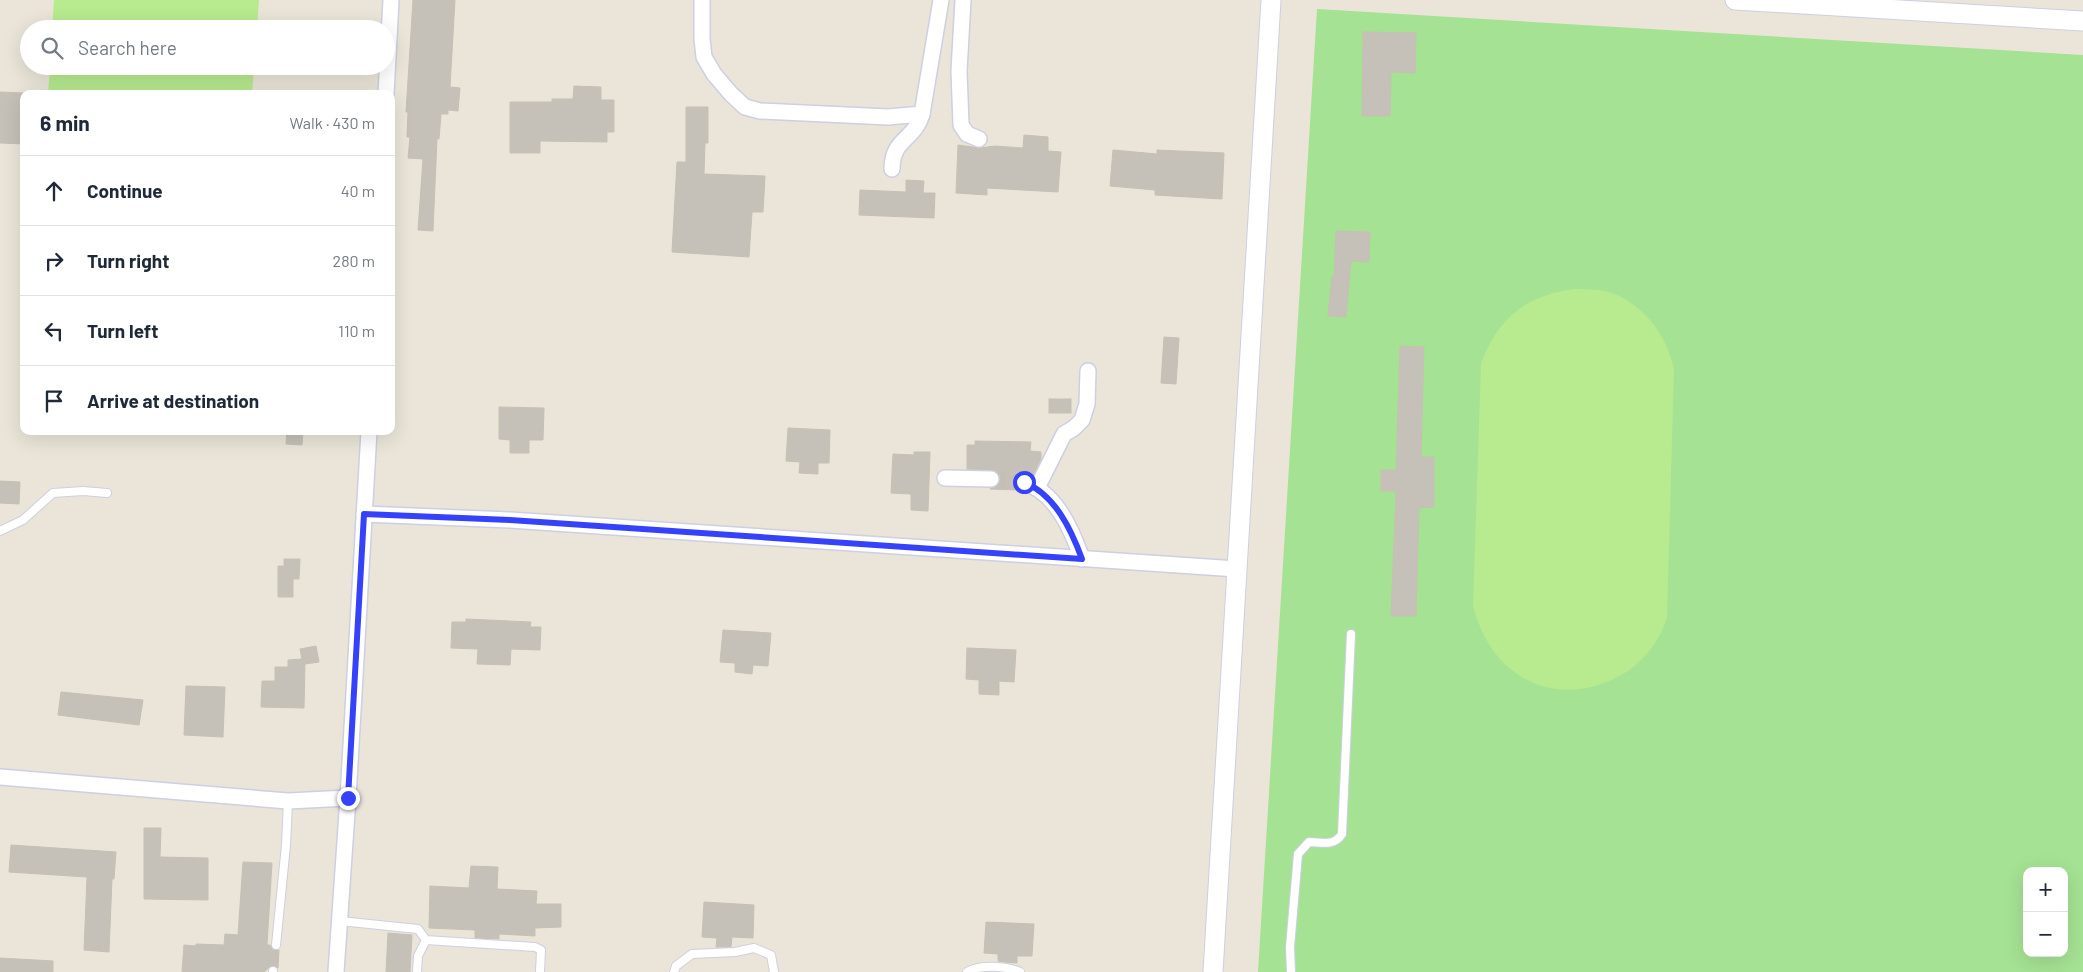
<!DOCTYPE html>
<meta charset="utf-8">
<style>
:root{--surface:#fff;--page:#f2f2f3;--text:#1f2937;--muted:#747a83;--line:#e0e1e3}
body{margin:0;font-family:Barlow,sans-serif;background:var(--page);color:var(--text)}
.controls{position:absolute;right:15px;bottom:15px;display:grid;overflow:hidden;border-radius:10px;box-shadow:0 5px 20px #0002}
.controls button{width:45px;height:45px;display:grid;place-items:center;padding:0;border:0;border-bottom:1px solid var(--line);background:var(--surface);color:var(--text);font:25px sans-serif}
.stop{position:absolute;width:15px;height:15px;margin:-11px;border:4px solid #3542fa;border-radius:50%;background:#fff}
.stop.end{background:#3542fa;border-color:#fff;box-shadow:0 1px 5px #0008}
.list{margin:0;padding:0;list-style:none}
h2{display:flex;justify-content:space-between;align-items:center;height:65px;margin:0;padding:0 20px;font-size:21px}
h2 small{font-size:16px;font-weight:400;color:var(--muted)}
.list li{display:grid;grid-template-columns:32px 1fr auto;gap:15px;align-items:center;box-sizing:border-box;height:70px;padding:0 20px;border-top:1px solid var(--line)}
.list b{display:block;font-size:19px;white-space:nowrap}
.list em{font-size:16px;font-style:normal;color:var(--muted)}
.icon{flex:none;width:28px;height:28px;fill:none;stroke:currentColor;stroke-width:2;stroke-linecap:round;stroke-linejoin:round}
.map{position:relative;flex:none;width:2083px;height:972px;overflow:hidden}
.search{position:absolute;background:var(--surface);box-shadow:0 5px 20px #0002;left:20px;top:20px;width:375px;height:55px;display:flex;align-items:center;gap:12px;box-sizing:border-box;padding:0 18px;border-radius:28px;color:var(--muted);font-size:19px}
.panel{position:absolute;background:var(--surface);box-shadow:0 5px 20px #0002;left:20px;top:90px;width:375px;height:345px;border-radius:10px}
.map>svg:first-child{display:block}
.green{fill:#a5e293;fill-rule:evenodd}
.pitch{fill:#b8ea8f}
.building{fill:#c5c1b8;stroke:#c5c1b2}
.lines{fill:none;stroke-linecap:round;stroke-linejoin:round}
.minor-tunnel{stroke:#c3bfb5;stroke-width:15;stroke-dasharray:15 8;stroke-linecap:butt}
.service-casing{stroke:#cecfe1;stroke-width:10}
.minor-casing{stroke:#cecfe1;stroke-width:18}
.tertiary-casing{stroke:#cecfe1;stroke-width:21}
.service{stroke:#fff;stroke-width:8}
.minor{stroke:#fff;stroke-width:15}
.tertiary{stroke:#fff;stroke-width:19}
.route{stroke:#3542fa;stroke-width:6}
</style>
<div class="map">
<svg width="2083" height="972" viewBox="0 0 2083 972">
<rect width="100%" height="100%" fill="#eae5d8"/>
<path class="green" d="M1317,9L2083,55V972H1258ZM2027,871H2064V953H2027Z"/>
<g class="pitch">
<polygon points="54,0 259,0 257,29 52,29"/>
<polygon points="50,66 254,66 252,94 48,94"/>
<path d="M1574,289C1586,289 1597,289 1609,292C1643,303 1667,335 1674,369L1667,618C1658,646 1637,670 1609,681C1545,708 1488,670 1473,605L1481,364C1497,318 1527,295 1574,289Z"/>
</g>
<g class="building">
<polygon points="413,0 455,0 450,87 460,88 458,111 448,110 448,114 441,114 439,139 437,139 433,231 418,230 423,159 408,158 410,137 407,137 408,112 406,112"/>
<polygon points="1363,32 1416,33 1415,73 1391,72 1390,116 1362,116"/>
<polygon points="574,86 601,87 601,100 614,100 614,132 607,132 607,142 540,141 540,153 510,153 510,102 552,102 552,99 573,99"/>
<polygon points="0,92 24,93 24,144 0,143"/>
<polygon points="686,107 708,107 708,143 705,143 704,174 765,176 763,212 752,212 749,257 672,252 677,162 686,162"/>
<polygon points="1024,135 1048,137 1048,151 1061,152 1058,192 987,188 987,195 956,193 958,145 980,148 995,146 1023,148"/>
<polygon points="1113,150 1157,154 1157,150 1224,153 1222,199 1155,195 1155,190 1110,186"/>
<polygon points="906,180 924,181 923,193 935,193 934,218 859,215 860,190 906,192"/>
<polygon points="1336,231 1370,232 1369,262 1351,261 1346,317 1328,316 1332,276 1334,277"/>
<polygon points="1164,337 1179,338 1176,384 1161,383"/>
<polygon points="1400,346 1424,347 1421,457 1434,457 1434,507 1419,508 1416,616 1391,616 1396,491 1381,491 1381,470 1396,470"/>
<rect x="1049" y="399" width="22" height="14"/>
<polygon points="499,407 544,408 543,440 529,440 529,453 510,453 510,440 499,439"/>
<polygon points="788,428 830,430 829,463 818,463 818,474 799,473 800,462 786,461"/>
<polygon points="287,431 303,431 302,445 286,444"/>
<polygon points="975,441 1031,442 1030,451 1041,452 1041,459 1033,476 1021,473 1016,475 1013,483 1017,490 990,489 999,483 1000,479 996,471 967,469 967,445 975,445"/>
<polygon points="914,452 930,452 928,511 911,510 911,494 891,493 893,454 914,455"/>
<polygon points="0,481 20,482 19,504 0,503"/>
<polygon points="284,559 300,559 299,579 293,579 293,597 278,597 278,566 284,566"/>
<polygon points="466,619 531,622 530,627 541,627 540,650 511,649 510,665 477,664 478,649 451,648 452,622 466,622"/>
<polygon points="723,630 771,633 768,666 753,665 752,674 735,672 735,663 720,662"/>
<polygon points="316,646 319,662 305,664 304,708 261,707 262,681 275,681 275,667 288,667 288,660 302,659 300,649"/>
<polygon points="967,648 1016,650 1014,682 999,681 999,695 979,694 979,680 966,679"/>
<polygon points="186,686 225,687 223,737 184,735"/>
<polygon points="61,692 143,700 139,725 58,715"/>
<polygon points="144,828 161,828 160,857 208,858 208,900 144,899"/>
<polygon points="11,845 116,852 114,879 112,879 109,952 84,950 87,877 9,872"/>
<polygon points="243,862 272,863 267,945 270,945 273,950 279,950 278,968 271,966 264,972 182,972 184,945 196,946 196,944 224,945 225,934 238,935"/>
<polygon points="471,866 498,867 497,889 537,891 536,904 561,904 561,927 535,928 535,936 499,934 499,939 475,938 475,930 429,928 430,886 469,888"/>
<polygon points="704,902 754,905 753,938 732,937 731,947 716,947 717,938 702,937"/>
<polygon points="986,922 1034,924 1032,956 1017,956 1017,963 1005,962 998,961 998,954 984,953"/>
<polygon points="388,933 412,935 410,972 386,972"/>
<polygon points="0,958 53,961 53,972 0,972"/>
</g>
<g class="lines">
<polyline class="minor-tunnel" points="991,479 1022,482"/>
<defs>
<g id="service">
<polyline points="0,531 23,520 53,493 83,491 107,493"/>
<polyline points="340,921 418,929 426,940 535,947 541,950 540,972"/>
<polyline points="276,945 286,845 288,801"/>
<polyline points="273,972 273,971"/>
<polyline points="417,972 418,956 426,940"/>
<polyline points="674,972 676,966 692,954 735,952 754,948 771,955 774,972"/>
<path d="M967,972C980,964 1007,966 1020,972"/>
<path d="M1291,972L1290,947L1298,854L1309,842C1321,842 1334,847 1342,834L1351,634"/>
</g>
<g id="minor">
<polyline points="702,0 702,39 704,57 714,74 731,94 745,107 760,111 888,117 922,114 941,0"/>
<polyline points="963,0 959,71 961,125 967,134 979,139"/>
<polyline points="386,94 391,0"/>
<path d="M892,169C892,138 915,140 922,114"/>
<polyline points="945,478 991,479"/>
<path d="M1022,482C1055,490 1072,530 1082,559"/>
<polyline points="1037,488 1064,434 1074,428 1082,420 1087,404 1088,371"/>
<polyline points="364,514 510,520 1237,569"/>
<polyline points="0,777 288,801 348,798"/>
<polyline points="336,972 348,798 369,431"/>
</g>
<g id="tertiary">
<polyline points="1735,0 2083,21"/>
<polyline points="1213,972 1271,0"/>
</g>
</defs>
<use href="#service" class="service-casing"/>
<use href="#minor" class="minor-casing"/>
<use href="#tertiary" class="tertiary-casing"/>
<use href="#service" class="service"/>
<use href="#minor" class="minor"/>
<use href="#tertiary" class="tertiary"/>
</g>
<g class="lines">
<path class="route" d="M348,798L364,514L510,520L1082,559C1071,529 1055,495 1024,482"/>
</g>
</svg>
<div class="controls">
<button>+</button>
<button>−</button>
</div>
<div class="stop" style="left:1024px;top:482px"></div>
<div class="stop end" style="left:348px;top:798px"></div>
<div class="search"><svg class="icon" aria-label="search" viewBox="0 0 24 24"><circle cx="10" cy="10" r="6"/><path d="M15 15l6 6"/></svg>Search here</div>
<section class="panel">
<h2>6 min<small>Walk · 430 m</small></h2>
<ul class="list">
<li><svg class="icon" aria-label="ahead" viewBox="0 0 24 24"><path d="M12 20V5M6 11l6-6 6 6"/></svg><div><b>Continue</b></div><em>40 m</em></li>
<li><svg class="icon" aria-label="right" viewBox="0 0 24 24"><path d="M7 20v-9h11M14 6l5 5-5 5"/></svg><div><b>Turn right</b></div><em>280 m</em></li>
<li><svg class="icon" aria-label="left" viewBox="0 0 24 24"><path d="M17 20v-9H6M10 6l-5 5 5 5"/></svg><div><b>Turn left</b></div><em>110 m</em></li>
<li><svg class="icon" aria-label="arrive" viewBox="0 0 24 24"><path d="M6 21V4h12l-3 4 3 4H6"/></svg><div><b>Arrive at destination</b></div></li>
</ul>
</section>
</div>
